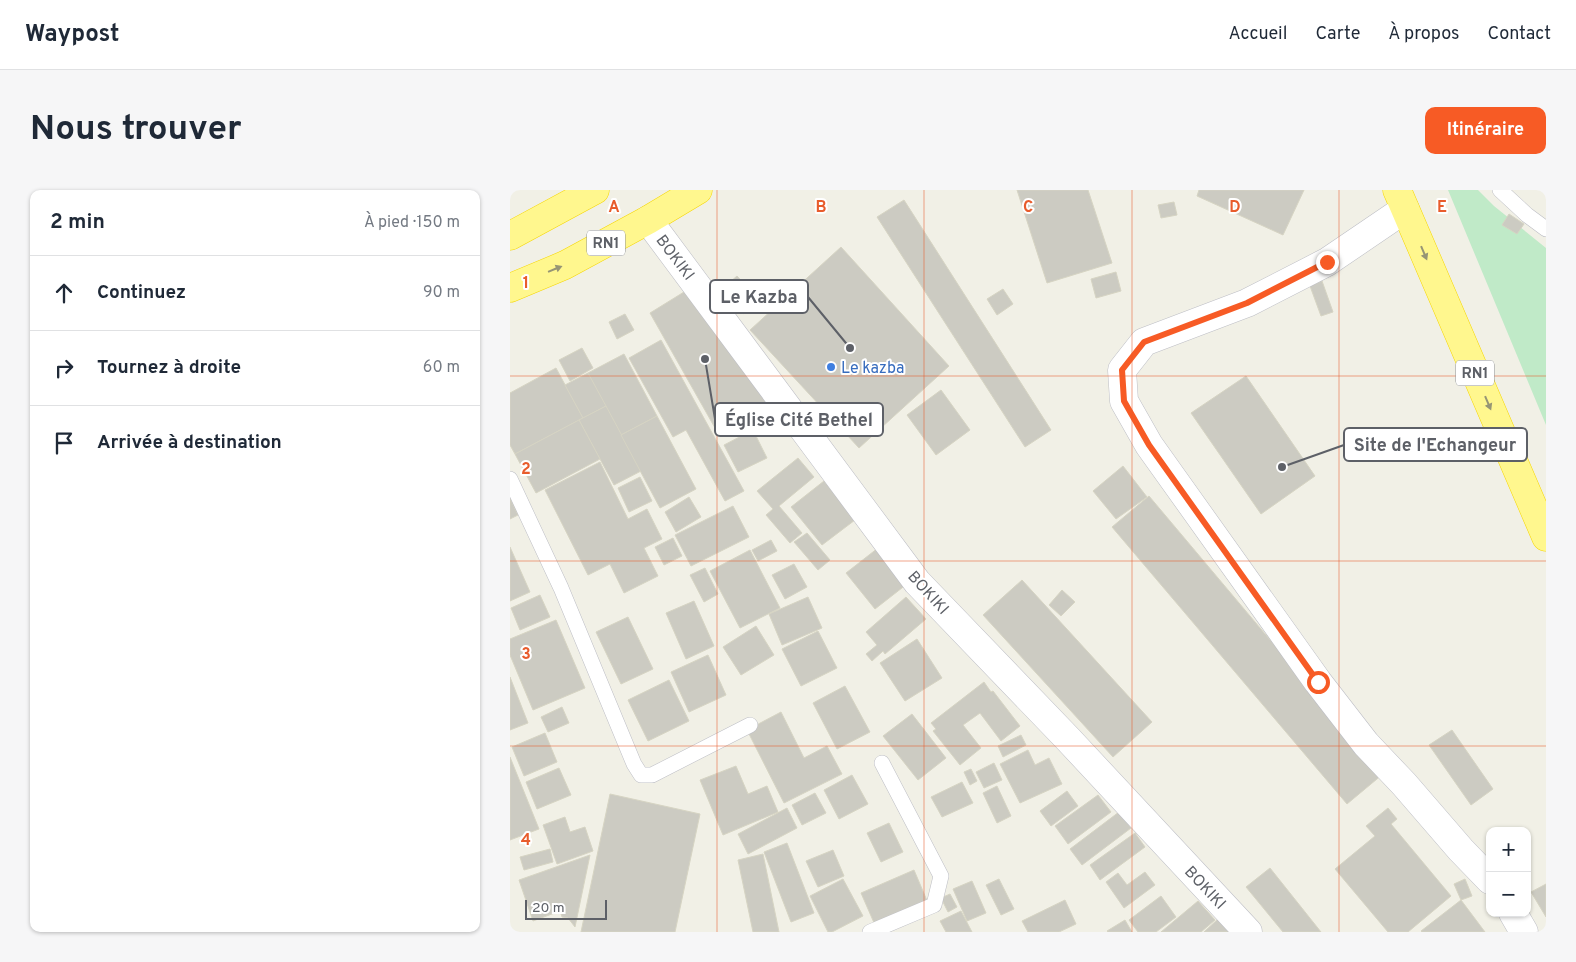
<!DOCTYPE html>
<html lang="fr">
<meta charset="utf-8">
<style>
:root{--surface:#fff;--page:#f6f6f7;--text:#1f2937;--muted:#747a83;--line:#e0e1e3;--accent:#f75b25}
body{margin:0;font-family:Overpass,sans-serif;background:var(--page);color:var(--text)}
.controls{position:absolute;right:15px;bottom:15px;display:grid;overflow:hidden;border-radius:10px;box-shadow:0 1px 4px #0004}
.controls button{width:45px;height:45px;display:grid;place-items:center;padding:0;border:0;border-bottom:1px solid var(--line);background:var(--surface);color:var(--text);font:25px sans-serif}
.scale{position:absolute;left:15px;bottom:12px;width:82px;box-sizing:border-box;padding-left:5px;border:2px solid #5d6067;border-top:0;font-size:14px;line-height:18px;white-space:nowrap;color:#5d6067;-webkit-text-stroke:4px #fff;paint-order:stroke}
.stop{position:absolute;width:15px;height:15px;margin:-11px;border:4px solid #f75b25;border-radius:50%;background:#fff}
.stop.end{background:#f75b25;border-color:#fff;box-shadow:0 1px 5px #0008}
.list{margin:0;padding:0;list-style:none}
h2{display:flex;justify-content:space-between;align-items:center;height:65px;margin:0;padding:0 20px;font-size:21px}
h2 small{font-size:16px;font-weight:400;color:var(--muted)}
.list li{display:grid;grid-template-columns:32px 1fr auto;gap:15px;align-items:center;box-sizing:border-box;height:75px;padding:0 20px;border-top:1px solid var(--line)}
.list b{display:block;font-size:19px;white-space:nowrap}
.list em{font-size:16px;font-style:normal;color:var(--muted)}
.icon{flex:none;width:28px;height:28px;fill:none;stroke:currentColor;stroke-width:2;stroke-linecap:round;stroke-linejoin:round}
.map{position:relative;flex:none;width:1036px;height:742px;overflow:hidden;border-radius:10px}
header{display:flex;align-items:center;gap:30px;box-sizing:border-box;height:70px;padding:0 25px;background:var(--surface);border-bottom:1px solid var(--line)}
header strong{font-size:24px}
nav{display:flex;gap:28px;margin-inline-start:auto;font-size:18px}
.intro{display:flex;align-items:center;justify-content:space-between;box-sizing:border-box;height:120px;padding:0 30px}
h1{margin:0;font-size:35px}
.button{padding:12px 22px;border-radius:10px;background:var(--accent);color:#fff;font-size:18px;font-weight:700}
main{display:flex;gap:30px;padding:0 30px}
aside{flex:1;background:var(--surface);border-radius:10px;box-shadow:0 1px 4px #0004}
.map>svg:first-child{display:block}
.green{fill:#c0eac8}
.building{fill:#cccbc2;stroke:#d6d4c3}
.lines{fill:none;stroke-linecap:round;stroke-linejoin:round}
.lane-casing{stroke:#bdbec5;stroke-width:16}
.street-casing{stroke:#bdbec5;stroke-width:29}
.highway-casing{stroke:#f6d600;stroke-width:29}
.lane{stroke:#fff;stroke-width:15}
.street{stroke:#fff;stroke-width:28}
.highway{stroke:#fff78e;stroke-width:28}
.oneway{fill:#969575}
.route{stroke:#f75b25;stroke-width:6}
.grid{fill:none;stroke:#e85c2c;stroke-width:1;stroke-opacity:0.55}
.shop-dot{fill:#3f7fe0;stroke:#fff;stroke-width:2}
.labels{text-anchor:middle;stroke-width:4;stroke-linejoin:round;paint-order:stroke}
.shield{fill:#fff;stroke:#8e9095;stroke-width:1}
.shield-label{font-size:15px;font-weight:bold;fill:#5d6067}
.street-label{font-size:16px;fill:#5d6067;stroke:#fff}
.shop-label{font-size:16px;fill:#366cbe;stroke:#fff;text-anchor:start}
.grid-label{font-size:16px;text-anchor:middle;font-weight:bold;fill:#e85c2c;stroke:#fff;stroke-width:4;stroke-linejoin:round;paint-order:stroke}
.leader{fill:none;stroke:#5d6067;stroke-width:2}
.callout-dot{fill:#5d6067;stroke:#fff;stroke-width:2}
.callout{fill:#fff;stroke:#5d6067;stroke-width:2}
.callout-label{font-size:18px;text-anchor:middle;font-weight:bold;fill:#5d6067}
</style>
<header>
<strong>Waypost</strong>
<nav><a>Accueil</a><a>Carte</a><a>À propos</a><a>Contact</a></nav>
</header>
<div class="intro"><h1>Nous trouver</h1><a class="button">Itinéraire</a></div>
<main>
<aside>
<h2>2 min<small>À pied · 150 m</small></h2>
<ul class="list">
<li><svg class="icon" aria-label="ahead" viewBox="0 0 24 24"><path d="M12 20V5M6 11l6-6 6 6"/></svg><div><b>Continuez</b></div><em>90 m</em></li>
<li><svg class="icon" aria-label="right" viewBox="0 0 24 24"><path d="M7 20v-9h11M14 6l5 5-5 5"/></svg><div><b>Tournez à droite</b></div><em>60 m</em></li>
<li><svg class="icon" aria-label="arrive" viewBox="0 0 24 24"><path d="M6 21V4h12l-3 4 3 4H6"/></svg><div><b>Arrivée à destination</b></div></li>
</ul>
</aside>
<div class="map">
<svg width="1036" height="742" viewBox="0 0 1036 742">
<rect width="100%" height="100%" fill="#f1f0e6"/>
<polygon class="green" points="938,0 968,0 984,16 1036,58 1036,235"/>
<g class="building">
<polygon points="507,0 578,0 602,73 537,93"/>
<polygon points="689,0 794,0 773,45 687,6"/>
<polygon points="394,10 541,240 515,257 367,27"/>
<polygon points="664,12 667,25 651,28 648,15"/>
<polygon points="999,24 1014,34 1007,44 992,35"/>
<polygon points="331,57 439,176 349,258 240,140"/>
<polygon points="606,82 611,101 586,108 581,89"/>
<polygon points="227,86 249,110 233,124 212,99"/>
<polygon points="812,91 823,122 811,126 800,96"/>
<polygon points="493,99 503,114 487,125 477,109"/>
<polygon points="174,102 259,215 209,245 140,123"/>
<polygon points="115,124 124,140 107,149 99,132"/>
<polygon points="151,150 234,301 215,311 176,240 163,247 119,168"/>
<polygon points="72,158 83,178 60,191 49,170"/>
<polygon points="114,164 147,226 111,245 78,183"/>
<polygon points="46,178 73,228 5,264 0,255 0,203"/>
<polygon points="78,183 96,216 73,228 55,195"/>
<polygon points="736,186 805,286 751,324 681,223"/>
<polygon points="431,200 460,240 426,265 397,225"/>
<polygon points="96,216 131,281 104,295 69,230"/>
<polygon points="147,226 186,299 150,318 111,245"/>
<polygon points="69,230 90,269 26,303 5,264"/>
<polygon points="243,240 257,268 228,282 214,255"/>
<polygon points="288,268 304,287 269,316 292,343 280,353 256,325 263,319 247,301"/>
<polygon points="90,272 118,329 137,319 152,349 134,358 148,386 114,403 100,374 78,385 35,300"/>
<polygon points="613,276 637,307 606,329 583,301"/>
<polygon points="130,287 142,311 119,322 108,298"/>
<polygon points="314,291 345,330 312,355 281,317"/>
<polygon points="639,306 873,584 837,614 602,337"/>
<polygon points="179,307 191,327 166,342 155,322"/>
<polygon points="0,308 8,325 0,329"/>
<polygon points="223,316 239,347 181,376 165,345"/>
<polygon points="297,343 320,370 308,380 284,352"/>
<polygon points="163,348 172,366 154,375 145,357"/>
<polygon points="261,350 267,361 248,371 242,360"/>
<polygon points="0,357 20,402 0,411"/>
<polygon points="368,358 397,394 365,419 336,383"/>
<polygon points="240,360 270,418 230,438 200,381"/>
<polygon points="284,374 297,397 275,409 262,385"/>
<polygon points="195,378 208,404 194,412 180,385"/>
<polygon points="512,390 642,532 603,567 473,425"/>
<polygon points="552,400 565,412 551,426 539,415"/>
<polygon points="30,405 40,427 10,440 1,418"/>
<polygon points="298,407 312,438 272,455 259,424"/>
<polygon points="396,407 416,429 375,464 373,461 362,471 356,464 367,455 356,442"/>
<polygon points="184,411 204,456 176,469 156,423"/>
<polygon points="118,427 143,479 111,494 86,442"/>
<polygon points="46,430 75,498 23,520 0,465 0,449"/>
<polygon points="246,436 264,465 231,485 213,457"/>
<polygon points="308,441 327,478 291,496 272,459"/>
<polygon points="407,449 432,488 395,511 370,473"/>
<polygon points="198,465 216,505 179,522 161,482"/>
<polygon points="0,487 18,533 0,540"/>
<polygon points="159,490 179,531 138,551 118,510"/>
<polygon points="474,492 481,502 483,501 510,536 491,551 470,523 453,535 471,558 450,575 423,541 426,539 421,533"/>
<polygon points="335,496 360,542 327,559 303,513"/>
<polygon points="52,517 59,533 38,542 31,527"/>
<polygon points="271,522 294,568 317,556 332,584 274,613 237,540"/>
<polygon points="402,524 436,568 408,590 373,546"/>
<polygon points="942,540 983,599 961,615 919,555"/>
<polygon points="35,543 47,572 14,586 2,557"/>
<polygon points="511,545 516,555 493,567 488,556"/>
<polygon points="518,560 525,575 539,568 552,594 510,613 490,574"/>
<polygon points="0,567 29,639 0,650"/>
<polygon points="484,573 492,590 474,598 466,582"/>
<polygon points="226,576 238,604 257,596 268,622 213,645 190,590"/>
<polygon points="49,578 61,605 27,619 16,592"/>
<polygon points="461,579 467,591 460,595 454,582"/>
<polygon points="342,585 358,614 329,629 314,600"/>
<polygon points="452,592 463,613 432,627 421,607"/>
<polygon points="487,596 501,626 487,633 473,603"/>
<polygon points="557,601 568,616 541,636 530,621"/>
<polygon points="305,603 316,623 292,635 282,615"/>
<polygon points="100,604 190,624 165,742 71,742"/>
<polygon points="588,605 601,622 558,654 545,636"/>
<polygon points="277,618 287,638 238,664 228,644"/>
<polygon points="878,618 887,629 881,634 941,706 898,742 878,742 825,679 865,646 856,636"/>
<polygon points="609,622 621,638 572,675 560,659"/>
<polygon points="55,627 60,642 75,637 83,661 47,674 33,635"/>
<polygon points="379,633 393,662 371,672 357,643"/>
<polygon points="625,643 635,657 590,690 580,675"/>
<polygon points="277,653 304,723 281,732 254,662"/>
<polygon points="40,659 43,672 14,680 10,667"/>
<polygon points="323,660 334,686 308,697 296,671"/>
<polygon points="253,664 269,742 243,742 228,670"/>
<polygon points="80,665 65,737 58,728 52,727 50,721 23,731 9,690"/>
<polygon points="760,678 811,742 773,742 736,697"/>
<polygon points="404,680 418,713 365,735 351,703"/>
<polygon points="635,682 645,695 614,718 596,692 608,683 617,695"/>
<polygon points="333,689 353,726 322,742 318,742 300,706"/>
<polygon points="489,689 504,719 491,725 476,695"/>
<polygon points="955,689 962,706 951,710 944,694"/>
<polygon points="462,691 476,723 457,731 443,699"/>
<polygon points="1036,694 1036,727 1021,702"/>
<polygon points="440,704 447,717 438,722 431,708"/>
<polygon points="651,706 666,727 646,742 628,742 619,730"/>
<polygon points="555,710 566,734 549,742 518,742 512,731"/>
<polygon points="951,710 975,742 912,742 911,741"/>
<polygon points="688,711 705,730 691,742 651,742"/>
<polygon points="451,721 462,742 436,742 430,731"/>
<polygon points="709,728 720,742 694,742"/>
<polygon points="615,730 622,742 598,742 597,741"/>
</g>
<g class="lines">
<defs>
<g id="lane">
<polyline points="990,0 1017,25 1036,39"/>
<polyline points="0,289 51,398 124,574 131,585 142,585 240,535"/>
<polyline points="360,742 424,715 431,686 372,573"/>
</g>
<g id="street">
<polyline points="895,19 817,72 737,113 634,152 612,180 614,211 639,255 808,492 856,554 894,594 951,660 980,690"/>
<polyline points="138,30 407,392 558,549 738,742"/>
<polyline points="1003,723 1014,742"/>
</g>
<g id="highway">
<polyline points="887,0 1036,347"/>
<polyline points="0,46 85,0"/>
<polyline points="0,98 55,75 138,30 188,0"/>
</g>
</defs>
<use href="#lane" class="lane-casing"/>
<use href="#street" class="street-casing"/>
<use href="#highway" class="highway-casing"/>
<use href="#lane" class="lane"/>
<use href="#street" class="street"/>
<use href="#highway" class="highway"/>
</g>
<defs><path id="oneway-solid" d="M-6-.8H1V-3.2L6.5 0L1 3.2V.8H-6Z" transform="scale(1.25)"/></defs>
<g class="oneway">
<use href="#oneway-solid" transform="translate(914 63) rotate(67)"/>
<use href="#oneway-solid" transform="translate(45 79) rotate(-22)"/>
<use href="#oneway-solid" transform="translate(978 213) rotate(67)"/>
</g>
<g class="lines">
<polyline class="route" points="808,492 639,255 614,211 612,180 634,152 737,113 817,72"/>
</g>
<path class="grid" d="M207,0V742M414,0V742M622,0V742M829,0V742M0,186H1036M0,371H1036M0,556H1036"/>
<circle class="shop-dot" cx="321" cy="177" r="5"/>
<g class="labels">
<g class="shield">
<rect x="77" y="40.5" width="38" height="25" rx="4"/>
<rect x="946" y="170.5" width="38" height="25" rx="4"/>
</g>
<g class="shield-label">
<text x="96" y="58">RN1</text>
<text x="965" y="188">RN1</text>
</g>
<g class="street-label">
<text transform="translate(166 67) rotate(53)" y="6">BOKIKI</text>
<text transform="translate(419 402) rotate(48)" y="6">BOKIKI</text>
<text transform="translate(696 697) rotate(47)" y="6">BOKIKI</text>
</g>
<g class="shop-label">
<text x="331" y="183">Le kazba</text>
</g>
</g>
<g class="grid-label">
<text x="104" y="22">A</text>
<text x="311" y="22">B</text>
<text x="518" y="22">C</text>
<text x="725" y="22">D</text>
<text x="932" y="22">E</text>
<text x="16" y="98">1</text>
<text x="16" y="284">2</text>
<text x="16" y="469">3</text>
<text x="16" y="655">4</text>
</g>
<path class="leader" d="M340 158L298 107M195 169L205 229M772 277L834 255"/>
<g class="callout-dot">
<circle cx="340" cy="158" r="5"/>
<circle cx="195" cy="169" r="5"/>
<circle cx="772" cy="277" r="5"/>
</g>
<g class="callout">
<rect x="200" y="90" width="98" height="33" rx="5"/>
<rect x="205" y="213" width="168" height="33" rx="5"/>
<rect x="834" y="238" width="183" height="33" rx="5"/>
</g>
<g class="callout-label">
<text x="249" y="113">Le Kazba</text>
<text x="289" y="236">Église Cité Bethel</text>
<text x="925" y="261">Site de l'Echangeur</text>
</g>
</svg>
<div class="controls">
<button>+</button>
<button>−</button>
</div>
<div class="scale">20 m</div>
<div class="stop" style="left:808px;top:492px"></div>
<div class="stop end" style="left:817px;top:72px"></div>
</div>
</main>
